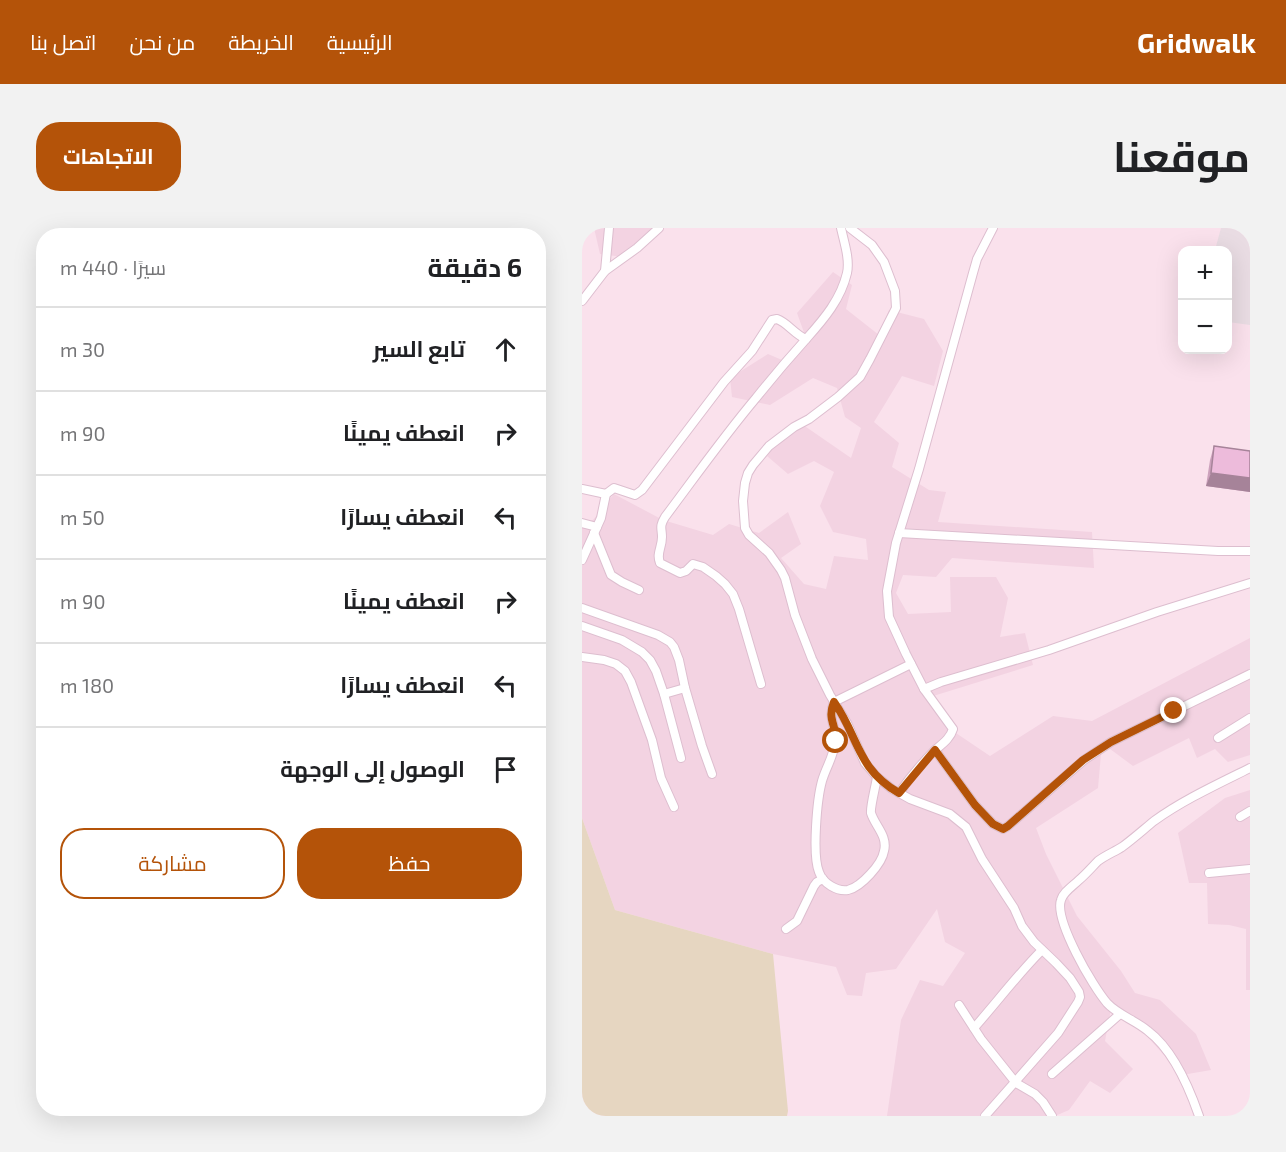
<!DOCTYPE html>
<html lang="ar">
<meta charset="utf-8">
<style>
:root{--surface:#fff;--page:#f2f2f2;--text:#202124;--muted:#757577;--line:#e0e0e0;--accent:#b45309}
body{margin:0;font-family:"Exo 2",Cairo,sans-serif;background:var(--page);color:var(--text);direction:rtl}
.controls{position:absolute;right:18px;top:18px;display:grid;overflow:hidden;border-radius:12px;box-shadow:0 6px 24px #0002}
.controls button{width:54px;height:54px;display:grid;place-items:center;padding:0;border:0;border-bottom:2px solid var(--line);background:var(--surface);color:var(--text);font:30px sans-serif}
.stop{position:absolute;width:18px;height:18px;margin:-14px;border:4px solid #b45309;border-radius:50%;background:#fff}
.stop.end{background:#b45309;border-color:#fff;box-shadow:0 2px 6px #0008}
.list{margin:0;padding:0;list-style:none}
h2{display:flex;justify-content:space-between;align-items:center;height:78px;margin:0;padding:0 24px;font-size:26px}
h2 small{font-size:20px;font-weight:400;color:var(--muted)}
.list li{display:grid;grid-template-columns:39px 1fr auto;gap:18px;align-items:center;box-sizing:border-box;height:84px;padding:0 24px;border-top:2px solid var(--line)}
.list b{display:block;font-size:22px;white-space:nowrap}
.list em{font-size:20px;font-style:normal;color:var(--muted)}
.actions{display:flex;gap:12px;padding:18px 24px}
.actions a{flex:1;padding:14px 0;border:2px solid var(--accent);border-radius:24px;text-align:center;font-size:21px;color:var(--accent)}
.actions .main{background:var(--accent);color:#fff}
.icon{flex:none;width:33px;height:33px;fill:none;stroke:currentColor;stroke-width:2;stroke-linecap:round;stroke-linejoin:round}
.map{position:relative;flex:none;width:668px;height:888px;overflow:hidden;direction:ltr;border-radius:24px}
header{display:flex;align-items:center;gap:36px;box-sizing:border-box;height:84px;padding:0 30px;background:var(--accent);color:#fff}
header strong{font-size:28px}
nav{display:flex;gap:33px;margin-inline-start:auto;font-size:21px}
.intro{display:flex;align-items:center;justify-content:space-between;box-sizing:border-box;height:144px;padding:0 36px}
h1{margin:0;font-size:42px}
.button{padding:15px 27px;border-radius:24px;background:var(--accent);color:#fff;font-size:21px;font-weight:700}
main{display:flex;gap:36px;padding:0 36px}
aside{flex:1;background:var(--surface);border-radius:24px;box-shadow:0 6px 24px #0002}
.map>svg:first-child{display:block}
.residential{fill:#f3d3e2}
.industrial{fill:#e9dce3}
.green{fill:#e6d6c1}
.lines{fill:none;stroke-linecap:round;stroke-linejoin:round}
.street-casing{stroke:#ddbecf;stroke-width:10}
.street{stroke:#fff;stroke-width:8}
.wall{fill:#cca1bc}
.shaded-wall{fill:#a68399}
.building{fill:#edbbdb;stroke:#a68399;stroke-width:1.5}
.route{stroke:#b45309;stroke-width:8}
</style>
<header>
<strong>Gridwalk</strong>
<nav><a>الرئيسية</a><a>الخريطة</a><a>من نحن</a><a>اتصل بنا</a></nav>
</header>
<div class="intro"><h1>موقعنا</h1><a class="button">الاتجاهات</a></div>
<main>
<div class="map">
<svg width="668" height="888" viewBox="0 0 668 888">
<rect width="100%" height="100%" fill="#fae1ec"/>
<g class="residential">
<polygon points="12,0 71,0 41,29 18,26"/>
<polygon points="251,44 270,57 264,81 297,107 307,82 342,91 361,123 352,158 320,148 292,194 317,215 310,239 347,262 364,264 356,294 510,304 512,340 370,330 354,349 321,347 314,365 326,386 369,384 368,349 414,349 426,370 418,409 443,405 451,437 348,469 368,501 408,528 471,488 510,493 668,410 668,527 646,534 633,521 615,530 607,510 551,538 520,515 516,560 454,600 464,626 495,688 539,743 553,765 578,772 614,806 629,842 600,847 562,805 529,781 523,813 551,841 528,865 508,853 487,882 473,888 305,888 319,792 338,752 361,758 383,725 363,714 355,681 314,741 284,745 280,768 265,767 254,739 191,726 33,682 0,590 0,295 11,292 32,266 81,292 131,307 147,296 177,305 206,284 219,316 199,330 222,356 244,361 252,328 286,332 284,311 251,304 238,278 252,244 232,233 206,246 185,228 214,192 269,230 279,200 263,189 255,160 231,150 188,177 150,169 148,150 186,126 207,135 224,110 215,85"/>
<polygon points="668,562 668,762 664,762 664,701 647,697 626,696 625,655 607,655 596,605 643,570"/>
</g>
<polygon class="industrial" points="639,0 668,0 668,97 646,94 646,22 633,22"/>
<polygon class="green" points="0,590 33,682 191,726 206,883 205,888 0,888"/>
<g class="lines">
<defs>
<g id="street">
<polyline points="268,0 290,17 302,34 313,63 314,80 288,131 278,149 256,169 227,191 212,199 187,218 171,237 166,245 163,255 161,273 163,300 167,307 187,325 199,342 203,350 213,387 230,431 248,467 265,495 283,535 295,549 310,561 328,571 368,586 384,599 400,631 432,680 440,698 452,714 474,735 488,750 497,764 498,769 496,774 476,805 403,888"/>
<polyline points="411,0 395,31 391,45 337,241 314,315 305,363 307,389 324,426 342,461 359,454 467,422 575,384 668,355"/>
<polyline points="23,43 27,0"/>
<polyline points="0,73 23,43 55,20 77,0"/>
<polyline points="0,261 24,266"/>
<polyline points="0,295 15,299"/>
<polyline points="12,305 29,347 40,354 57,362"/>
<polyline points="317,305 636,323 668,323"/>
<path d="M0,332L19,290L24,266L32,260L53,267L60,262L142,154L170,123L190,92L195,91C206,95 212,106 224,111"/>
<polyline points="0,380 76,407 88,414 92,419 97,432 103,460 120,518 130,546"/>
<polyline points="0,398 40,412 60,424 68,432 74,443 82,466 99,530"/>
<polyline points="0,429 22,432 34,436 43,443 49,454 70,512 79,550 92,579"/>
<path d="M179,456L157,381L151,366L143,356L134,348L121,339L111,336L104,343L98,345L78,335C74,325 80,320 80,309C80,300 77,299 83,289C113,249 142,208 174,170C190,150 207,130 225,110C242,91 259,71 265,45C268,31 262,14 259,0"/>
<polyline points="82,466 103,460"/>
<polyline points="636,510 668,490"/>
<polyline points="353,522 393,577 411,596 421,601 426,598 502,532 529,514 668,446"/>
<path d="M295,549C294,557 288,579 289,585C293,598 306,608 302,623C300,636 279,659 266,662C260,663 254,661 249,658C244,655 239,650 237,644C230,627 235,571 240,553C244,539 252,528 253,514C255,497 245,492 252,474L329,436"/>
<path d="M317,565C327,551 339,536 352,523C360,516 368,511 371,501L342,461"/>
<polyline points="658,589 668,583"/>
<polyline points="627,645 668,641"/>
<polyline points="204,701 215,693 232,658 235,654 241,651"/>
<polyline points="377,777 399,811 434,855 453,866 461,874 470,888"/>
<path d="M392,800C415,774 436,746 460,722"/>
<polyline points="470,846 538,786"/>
<path d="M617,888C607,859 590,821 566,803C553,792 536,787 525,775C511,759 472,692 479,672C481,664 491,658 497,652C504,646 510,639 516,633C524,627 532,624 540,619C551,611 561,602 572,593C601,572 636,556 668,540"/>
</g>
</defs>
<use href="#street" class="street-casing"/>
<use href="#street" class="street"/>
</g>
<polygon class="wall" points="632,218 668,223 668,264 624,258 628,232"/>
<polygon class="shaded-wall" points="629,245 668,250 668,264 624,258"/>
<polygon class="building" points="632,218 668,223 668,250 629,245"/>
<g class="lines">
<path class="route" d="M254,513C254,496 245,491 252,474C277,509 274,540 317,565L353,522L393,577L411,596L421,601L426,598L501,532L529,514L592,483"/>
</g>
</svg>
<div class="controls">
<button>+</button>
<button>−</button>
</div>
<div class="stop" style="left:254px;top:513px"></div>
<div class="stop end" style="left:592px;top:483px"></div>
</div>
<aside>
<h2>6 دقيقة<small>سيرًا · 440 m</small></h2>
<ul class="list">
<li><svg class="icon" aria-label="ahead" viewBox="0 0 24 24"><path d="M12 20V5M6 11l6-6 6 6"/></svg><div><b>تابع السير</b></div><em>30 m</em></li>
<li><svg class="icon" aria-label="right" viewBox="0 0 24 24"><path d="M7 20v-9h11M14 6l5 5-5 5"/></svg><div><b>انعطف يمينًا</b></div><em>90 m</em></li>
<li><svg class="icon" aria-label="left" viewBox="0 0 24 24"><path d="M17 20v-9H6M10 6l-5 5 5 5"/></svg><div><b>انعطف يسارًا</b></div><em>50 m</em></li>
<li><svg class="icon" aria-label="right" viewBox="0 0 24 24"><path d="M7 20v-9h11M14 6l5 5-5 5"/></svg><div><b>انعطف يمينًا</b></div><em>90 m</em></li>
<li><svg class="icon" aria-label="left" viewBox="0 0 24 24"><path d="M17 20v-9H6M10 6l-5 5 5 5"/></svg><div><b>انعطف يسارًا</b></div><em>180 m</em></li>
<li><svg class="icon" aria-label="arrive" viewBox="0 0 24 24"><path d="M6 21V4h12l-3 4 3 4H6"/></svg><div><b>الوصول إلى الوجهة</b></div></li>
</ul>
<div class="actions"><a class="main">حفظ</a><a>مشاركة</a></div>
</aside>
</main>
